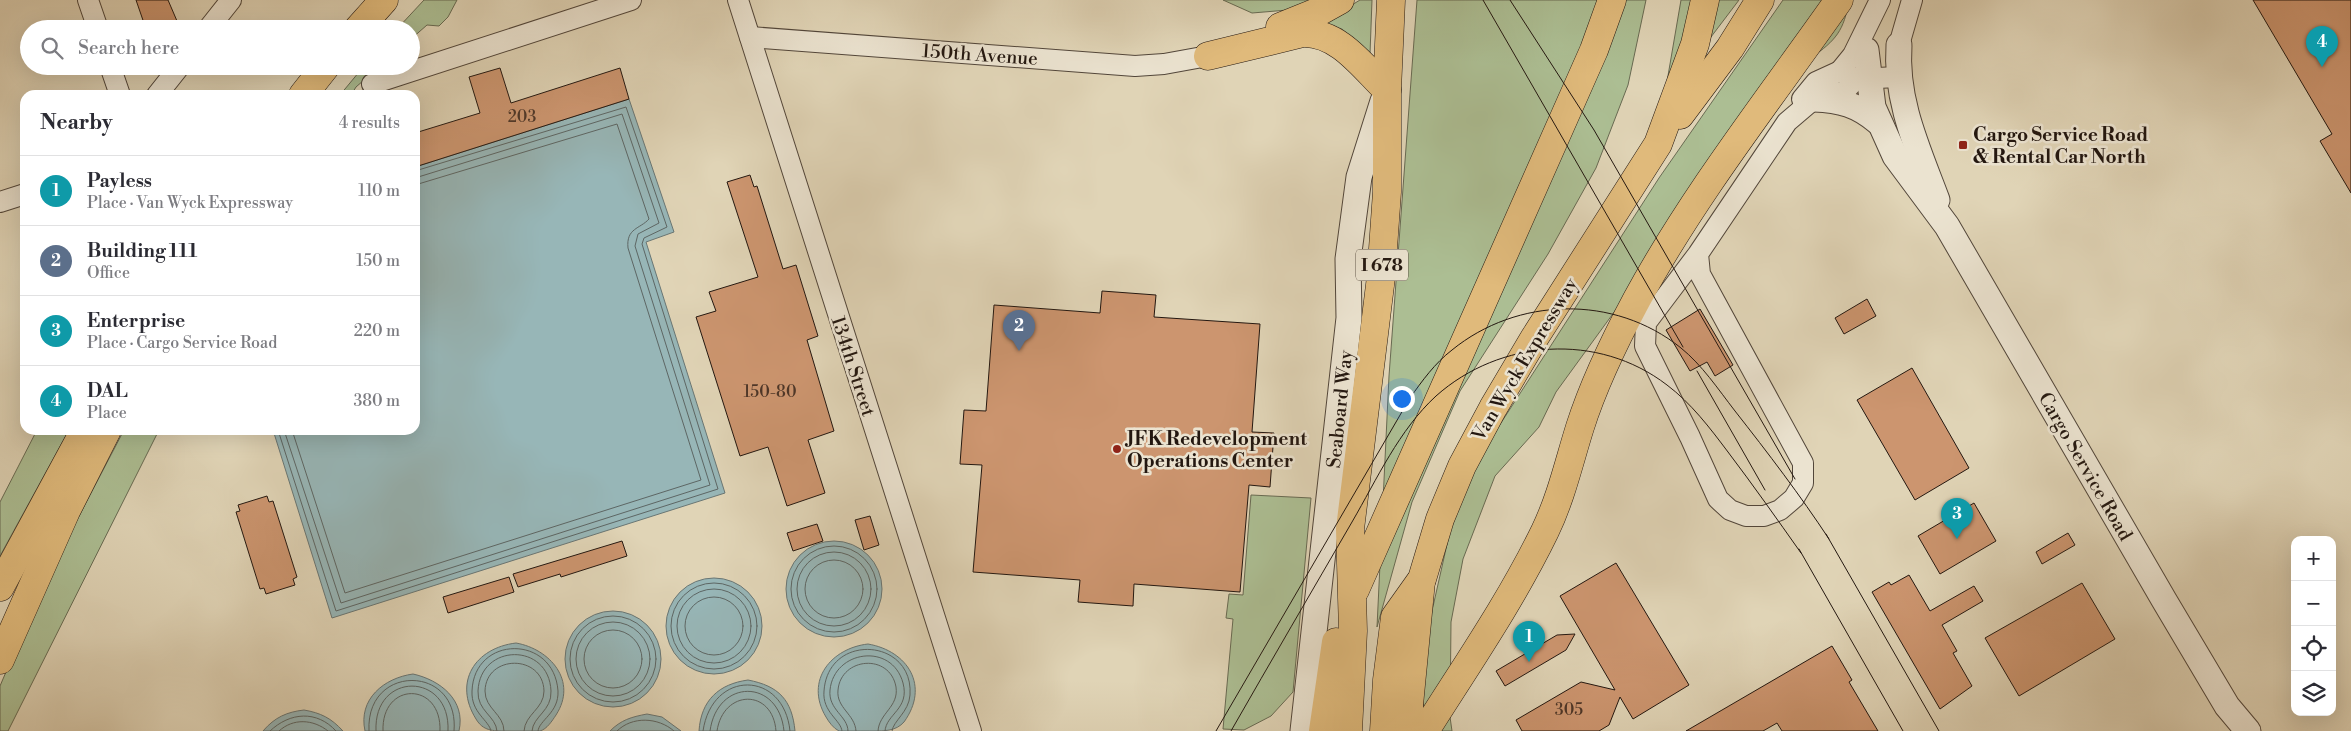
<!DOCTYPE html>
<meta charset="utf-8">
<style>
:root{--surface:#fff;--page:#f2f2f3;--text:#2b2b33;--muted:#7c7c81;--line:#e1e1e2;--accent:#8f2418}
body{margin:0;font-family:"Libre Bodoni",serif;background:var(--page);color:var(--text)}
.controls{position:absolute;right:15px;bottom:15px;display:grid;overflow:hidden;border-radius:10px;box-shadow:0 5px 20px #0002}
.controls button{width:45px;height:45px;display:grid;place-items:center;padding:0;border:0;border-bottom:1px solid var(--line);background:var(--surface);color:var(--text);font:25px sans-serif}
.you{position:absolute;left:1401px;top:398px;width:18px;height:18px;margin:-12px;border:4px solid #fff;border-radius:50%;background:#1a73e8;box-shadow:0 0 0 8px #1a73e833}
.badge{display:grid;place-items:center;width:32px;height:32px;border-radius:50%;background:var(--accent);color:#fff;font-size:16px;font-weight:700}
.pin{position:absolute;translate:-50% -41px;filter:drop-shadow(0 1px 2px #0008)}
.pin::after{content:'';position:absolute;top:26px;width:18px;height:15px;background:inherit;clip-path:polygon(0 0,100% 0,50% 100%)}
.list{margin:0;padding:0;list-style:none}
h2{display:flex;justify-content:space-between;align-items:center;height:65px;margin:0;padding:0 20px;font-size:21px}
h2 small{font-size:16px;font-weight:400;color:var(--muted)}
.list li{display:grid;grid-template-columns:32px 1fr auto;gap:15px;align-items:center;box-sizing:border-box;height:70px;padding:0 20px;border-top:1px solid var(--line)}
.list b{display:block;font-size:19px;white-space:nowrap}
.list p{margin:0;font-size:16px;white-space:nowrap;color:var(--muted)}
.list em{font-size:16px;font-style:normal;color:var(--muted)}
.icon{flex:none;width:28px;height:28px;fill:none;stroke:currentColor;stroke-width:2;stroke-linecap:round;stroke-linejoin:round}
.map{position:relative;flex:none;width:2351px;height:731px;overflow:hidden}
.search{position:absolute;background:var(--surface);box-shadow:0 5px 20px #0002;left:20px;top:20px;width:400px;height:55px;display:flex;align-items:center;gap:12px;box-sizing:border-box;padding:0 18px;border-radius:28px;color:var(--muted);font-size:19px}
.panel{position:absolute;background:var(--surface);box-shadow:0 5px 20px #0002;left:20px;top:90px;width:400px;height:345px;border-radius:15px}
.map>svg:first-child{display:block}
.green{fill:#acbe93;stroke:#686a52}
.water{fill:#97b6b7;stroke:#697674}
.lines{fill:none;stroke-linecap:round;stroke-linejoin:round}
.shore{stroke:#5d6664;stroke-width:1}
.building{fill:#cc956f;stroke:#231710}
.minor-casing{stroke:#52463a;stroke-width:22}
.tertiary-casing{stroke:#52463a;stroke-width:27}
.motorway-casing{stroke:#231710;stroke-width:29}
.minor{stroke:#ebe3d0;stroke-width:20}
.tertiary{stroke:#ebe3d0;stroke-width:25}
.motorway{stroke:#e0ba7b;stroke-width:28}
.tram{stroke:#231710;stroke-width:1}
.poi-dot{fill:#8f2418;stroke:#ebe3d0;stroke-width:2}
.labels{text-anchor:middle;stroke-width:5;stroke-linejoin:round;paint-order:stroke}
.number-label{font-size:16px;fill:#4d3628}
.shield{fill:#ebe3d0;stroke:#5f544a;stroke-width:1}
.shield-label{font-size:18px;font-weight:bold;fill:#231710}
.street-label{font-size:19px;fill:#231710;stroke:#ebe3d0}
.poi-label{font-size:19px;font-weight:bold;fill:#231710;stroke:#ebe3d0;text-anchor:start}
</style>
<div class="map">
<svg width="2351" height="731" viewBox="0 0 2351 731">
<rect width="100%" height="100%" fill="#e0d4b6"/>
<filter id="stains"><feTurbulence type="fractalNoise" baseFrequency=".004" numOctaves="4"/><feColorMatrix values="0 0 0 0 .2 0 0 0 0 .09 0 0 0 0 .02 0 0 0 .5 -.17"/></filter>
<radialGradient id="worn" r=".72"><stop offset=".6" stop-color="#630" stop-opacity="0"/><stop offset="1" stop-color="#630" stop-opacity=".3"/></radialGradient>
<g class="green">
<polygon points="424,0 457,0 448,17 439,26 427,25 411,39 411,29 397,29"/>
<polygon points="1223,0 1321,0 1300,9 1252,13"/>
<polygon points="1360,0 1372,0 1370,54 1342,29 1319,21 1342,11"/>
<polygon points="1417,0 1646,0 1628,85 1596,168 1548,254 1460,391 1412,502 1377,627 1389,376"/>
<polygon points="1681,0 1739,0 1664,99"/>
<path d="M1783,0H1849C1844,31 1836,40 1811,58L1628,293L1556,392L1539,427L1495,476L1463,559L1451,622L1450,717L1452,731H1418L1416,709L1424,708L1420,679L1432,611L1450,531L1479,457L1659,178Z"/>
<polygon points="364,66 380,66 356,87 351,95 340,95"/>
<polygon points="37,430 69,430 0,556 0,502"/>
<polygon points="124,430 159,430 8,731 0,731 0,686 44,583"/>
<polygon points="1251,495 1311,498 1293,692 1271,716 1244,730 1223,729 1233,619 1226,618 1229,594 1243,595"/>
</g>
<g class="water">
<polygon points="629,99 674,232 646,242 725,493 332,618 273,430 415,430 415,167"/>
<circle cx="834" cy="589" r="48"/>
<circle cx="714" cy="626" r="48"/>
<circle cx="613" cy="659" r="48"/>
<path d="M516,643C550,649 578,681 556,715C552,721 547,729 540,731C530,731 516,731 506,731C493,731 483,731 476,719C453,682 475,648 516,643Z"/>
<path d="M868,644C908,651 930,686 904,722C896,731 885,731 873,731C864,731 847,731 839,731C833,728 829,722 826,717C804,680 832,648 868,644Z"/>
<path d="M413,674C440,680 466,700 459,731H365C358,699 384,678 413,674Z"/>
<path d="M748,680C779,686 792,700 795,731H699C701,700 719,684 748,680Z"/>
<path d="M304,710C321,713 331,718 343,731H263C275,717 287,712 304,710Z"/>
<path d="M647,714L662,717L681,731H610C621,720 631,717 647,714Z"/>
</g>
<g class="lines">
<g class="shore">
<polyline points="278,430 336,611 718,489 642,244 644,238 667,227 626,107 415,171"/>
<polyline points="284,430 341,603 710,485 635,246 638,234 659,223 622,114 415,178"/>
<path d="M292,430L345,593L701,480L628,248C626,228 640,229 649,219L617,124L415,185"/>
<circle cx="834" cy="589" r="43"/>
<circle cx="834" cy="589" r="37"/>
<circle cx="834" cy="589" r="29"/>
<circle cx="714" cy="626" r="43"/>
<circle cx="714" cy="626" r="37"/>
<circle cx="714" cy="626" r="29"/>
<circle cx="613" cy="659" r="43"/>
<circle cx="613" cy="659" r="37"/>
<circle cx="613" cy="659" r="29"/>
<path d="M270,731C290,712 317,710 336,731"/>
<path d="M279,731C293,718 313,719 328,731"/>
<path d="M369,731C365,663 460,664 454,731"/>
<path d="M376,731C373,671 451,671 448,731"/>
<path d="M383,731C381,681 442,681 440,731"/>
<path d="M491,731C489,720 471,713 472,691C474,635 554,634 558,691C559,713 539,720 538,731"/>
<path d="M497,731C496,716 477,711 478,691C480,643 549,642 551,691C552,711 533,716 532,731"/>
<path d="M504,731C504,714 485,709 485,691C486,654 543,654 544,691C544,709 525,714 524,731"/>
<path d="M617,731C632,716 658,717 674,731"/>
<path d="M703,731C712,669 784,670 790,731"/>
<path d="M710,731C717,678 779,678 784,731"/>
<path d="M717,731C723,689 773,688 776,731"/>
<path d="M842,731C841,720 822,712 824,691C828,632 914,638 910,695C909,712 893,721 892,731"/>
<path d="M848,731C848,716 828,710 830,690C834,650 892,642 903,683C910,709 886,714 885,731"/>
<path d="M856,731C855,714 836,708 838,690C841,657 890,653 896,687C899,707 879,713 878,731"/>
</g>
</g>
<g class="building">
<polygon points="136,0 168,0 177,21 171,29 146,29"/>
<polygon points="2253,0 2351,0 2351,193 2320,141 2332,134"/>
<polygon points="500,68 511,103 620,68 629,99 415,167 415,133 480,113 469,77"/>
<polygon points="750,175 754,187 757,186 783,269 796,265 818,336 807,340 834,431 808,440 825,493 787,506 768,447 740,456 696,317 716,311 709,292 758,277 727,182"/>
<polygon points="1102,291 1156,295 1154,317 1260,324 1252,432 1274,433 1270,487 1249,485 1240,592 1134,584 1133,606 1078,602 1080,580 973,572 982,465 960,464 964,410 986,411 994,305 1100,313"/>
<polygon points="1867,299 1876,316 1844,334 1835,318"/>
<polygon points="1700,309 1733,365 1715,376 1707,362 1690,371 1666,330"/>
<polygon points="1912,368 1969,468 1915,500 1857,400"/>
<polygon points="267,496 269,502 273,501 297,577 293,579 295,585 266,594 264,588 260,589 236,512 240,511 238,505"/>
<polygon points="1974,503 1996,541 1940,574 1918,536"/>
<polygon points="870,516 879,545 864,550 855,520"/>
<polygon points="817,524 823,541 793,551 787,533"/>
<polygon points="2068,533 2075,545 2042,564 2036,552"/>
<polygon points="622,541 627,556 561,577 560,574 518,587 513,574"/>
<polygon points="1616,563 1689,685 1633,719 1620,697 1609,725 1599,731 1522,731 1516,720 1581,682 1615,690 1560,596"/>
<polygon points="1909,575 1930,611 1974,586 1983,601 1942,625 1957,651 1953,653 1972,686 1940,709 1872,592 1889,582 1891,585"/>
<polygon points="509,577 514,592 448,613 443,597"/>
<polygon points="2082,583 2115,639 2019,696 1985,638"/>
<polygon points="1575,634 1566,650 1505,686 1496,671 1557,635"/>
<polygon points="1832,646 1852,680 1849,682 1878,731 1782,731 1777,723 1763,731 1686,731"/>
</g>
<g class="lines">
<defs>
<g id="minor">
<polyline points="88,0 98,29"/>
<polyline points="738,0 971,731"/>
<polyline points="208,29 231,0"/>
<polyline points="750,37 1135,66 1164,64 1208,56"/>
<polyline points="1899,45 1912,0"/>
<polyline points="110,66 120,95"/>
<polyline points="1840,71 1853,55 1880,0"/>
<polyline points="372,84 631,0"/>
<polyline points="157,95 180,66"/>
<polyline points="1802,99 1816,82 1840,71 1856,79"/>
<polyline points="0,202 25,194"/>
<polyline points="1698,254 1700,274 1803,463 1803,483 1794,498 1780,510 1764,516 1746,516 1730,510 1718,499 1690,437 1645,346 1646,323 1698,254 1787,122 1814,99 1825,93 1844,92 1856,79 1898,77"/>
</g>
<g id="tertiary">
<path d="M1899,45C1895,101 1918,149 1937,200"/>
<polyline points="1866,50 1873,107 1895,156 1947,226 2164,600 2227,706 2248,731"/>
<path d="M1814,99C1841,100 1858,105 1878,122"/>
<polyline points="1303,731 1349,318 1348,259 1359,177 1383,101"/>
</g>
<g id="motorway">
<polyline points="1280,27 1322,10 1340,0"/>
<polyline points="358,29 384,0"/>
<path d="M1208,56L1303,33C1339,32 1363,67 1387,90"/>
<polyline points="303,95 326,66"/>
<polyline points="1680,115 1730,48 1760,0"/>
<polyline points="0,587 85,430"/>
<polyline points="1355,590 1594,50 1612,0"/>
<polyline points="0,660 66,511 107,430"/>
<polyline points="1323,731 1336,642"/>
<polyline points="1348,731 1353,631 1350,529 1381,277 1387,192 1387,90 1391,0"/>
<polyline points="1384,731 1387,680 1395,617 1422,579 1440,519 1462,466 1493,408 1535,337 1658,144 1695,44 1705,0"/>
<polyline points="1410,731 1409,705 1421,581"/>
<path d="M1425,731C1466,666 1511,601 1545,531C1561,498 1569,462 1580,427C1594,383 1615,340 1637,299C1695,193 1770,98 1839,0"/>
</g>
</defs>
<use href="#minor" class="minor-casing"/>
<use href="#tertiary" class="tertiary-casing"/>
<use href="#motorway" class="motorway-casing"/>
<use href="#minor" class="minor"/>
<use href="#tertiary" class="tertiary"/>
<use href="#motorway" class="motorway"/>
<g class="tram">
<polyline points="1483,0 1683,347"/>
<polyline points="1510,0 1594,130 1795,479"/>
<polyline points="1697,371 1765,490"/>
<polyline points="1826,534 1939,731"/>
<polyline points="1799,549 1903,731"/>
<path d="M1216,731L1410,398C1422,381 1435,363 1452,350C1517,297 1614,294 1681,348C1702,365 1718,389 1735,411C1768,453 1800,495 1829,539"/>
<path d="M1231,731C1271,661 1312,591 1352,522C1377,479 1399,430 1436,396C1500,339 1598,332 1667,385C1691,403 1710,428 1728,452C1753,485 1777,519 1801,553"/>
</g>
</g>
<g class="poi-dot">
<rect x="1958" y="140" width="10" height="10" rx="2.5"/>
<circle cx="1117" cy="449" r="5"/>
</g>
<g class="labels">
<g class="number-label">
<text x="522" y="122">203</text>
<text x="770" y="397">150-80</text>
<text x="1569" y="715">305</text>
</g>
<rect class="shield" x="1356" y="249.5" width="52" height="31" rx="4"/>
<g class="shield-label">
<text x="1382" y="271">I 678</text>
</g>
<g class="street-label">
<text transform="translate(980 54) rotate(4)" y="7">150th Avenue</text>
<text transform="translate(1524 359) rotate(-59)" y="7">Van Wyck Expressway</text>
<text transform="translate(854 366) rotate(72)" y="7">134th Street</text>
<text transform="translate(1339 409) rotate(-84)" y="7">Seaboard Way</text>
<text transform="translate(2086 466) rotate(60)" y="7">Cargo Service Road</text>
</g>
<g class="poi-label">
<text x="1973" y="141">Cargo Service Road<tspan x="1973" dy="22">&amp; Rental Car North</tspan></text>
<text x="1127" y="445">JFK Redevelopment<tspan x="1127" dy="22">Operations Center</tspan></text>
</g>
</g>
<rect width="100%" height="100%" filter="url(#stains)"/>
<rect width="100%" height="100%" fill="url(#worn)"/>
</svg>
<div class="controls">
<button>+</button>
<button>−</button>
<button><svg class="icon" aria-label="locate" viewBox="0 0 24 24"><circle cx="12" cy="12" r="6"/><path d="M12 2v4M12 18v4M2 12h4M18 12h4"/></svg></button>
<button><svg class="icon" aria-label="layers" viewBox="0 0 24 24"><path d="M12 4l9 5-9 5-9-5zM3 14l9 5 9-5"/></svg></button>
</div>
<div class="you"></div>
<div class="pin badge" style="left:1529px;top:662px;background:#0f9aa8">1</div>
<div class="pin badge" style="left:1019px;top:351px;background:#5c6f8a">2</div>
<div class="pin badge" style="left:1957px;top:539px;background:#0f9aa8">3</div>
<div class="pin badge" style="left:2322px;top:67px;background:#0f9aa8">4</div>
<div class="search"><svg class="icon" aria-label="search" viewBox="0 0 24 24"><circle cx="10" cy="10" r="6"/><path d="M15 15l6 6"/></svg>Search here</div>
<section class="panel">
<h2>Nearby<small>4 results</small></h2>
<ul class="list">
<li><span class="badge" style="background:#0f9aa8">1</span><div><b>Payless</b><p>Place · Van Wyck Expressway</p></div><em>110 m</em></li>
<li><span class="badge" style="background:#5c6f8a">2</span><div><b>Building 111</b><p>Office</p></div><em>150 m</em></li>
<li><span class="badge" style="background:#0f9aa8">3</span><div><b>Enterprise</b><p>Place · Cargo Service Road</p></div><em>220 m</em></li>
<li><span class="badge" style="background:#0f9aa8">4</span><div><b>DAL</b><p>Place</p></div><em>380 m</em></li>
</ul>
</section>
</div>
